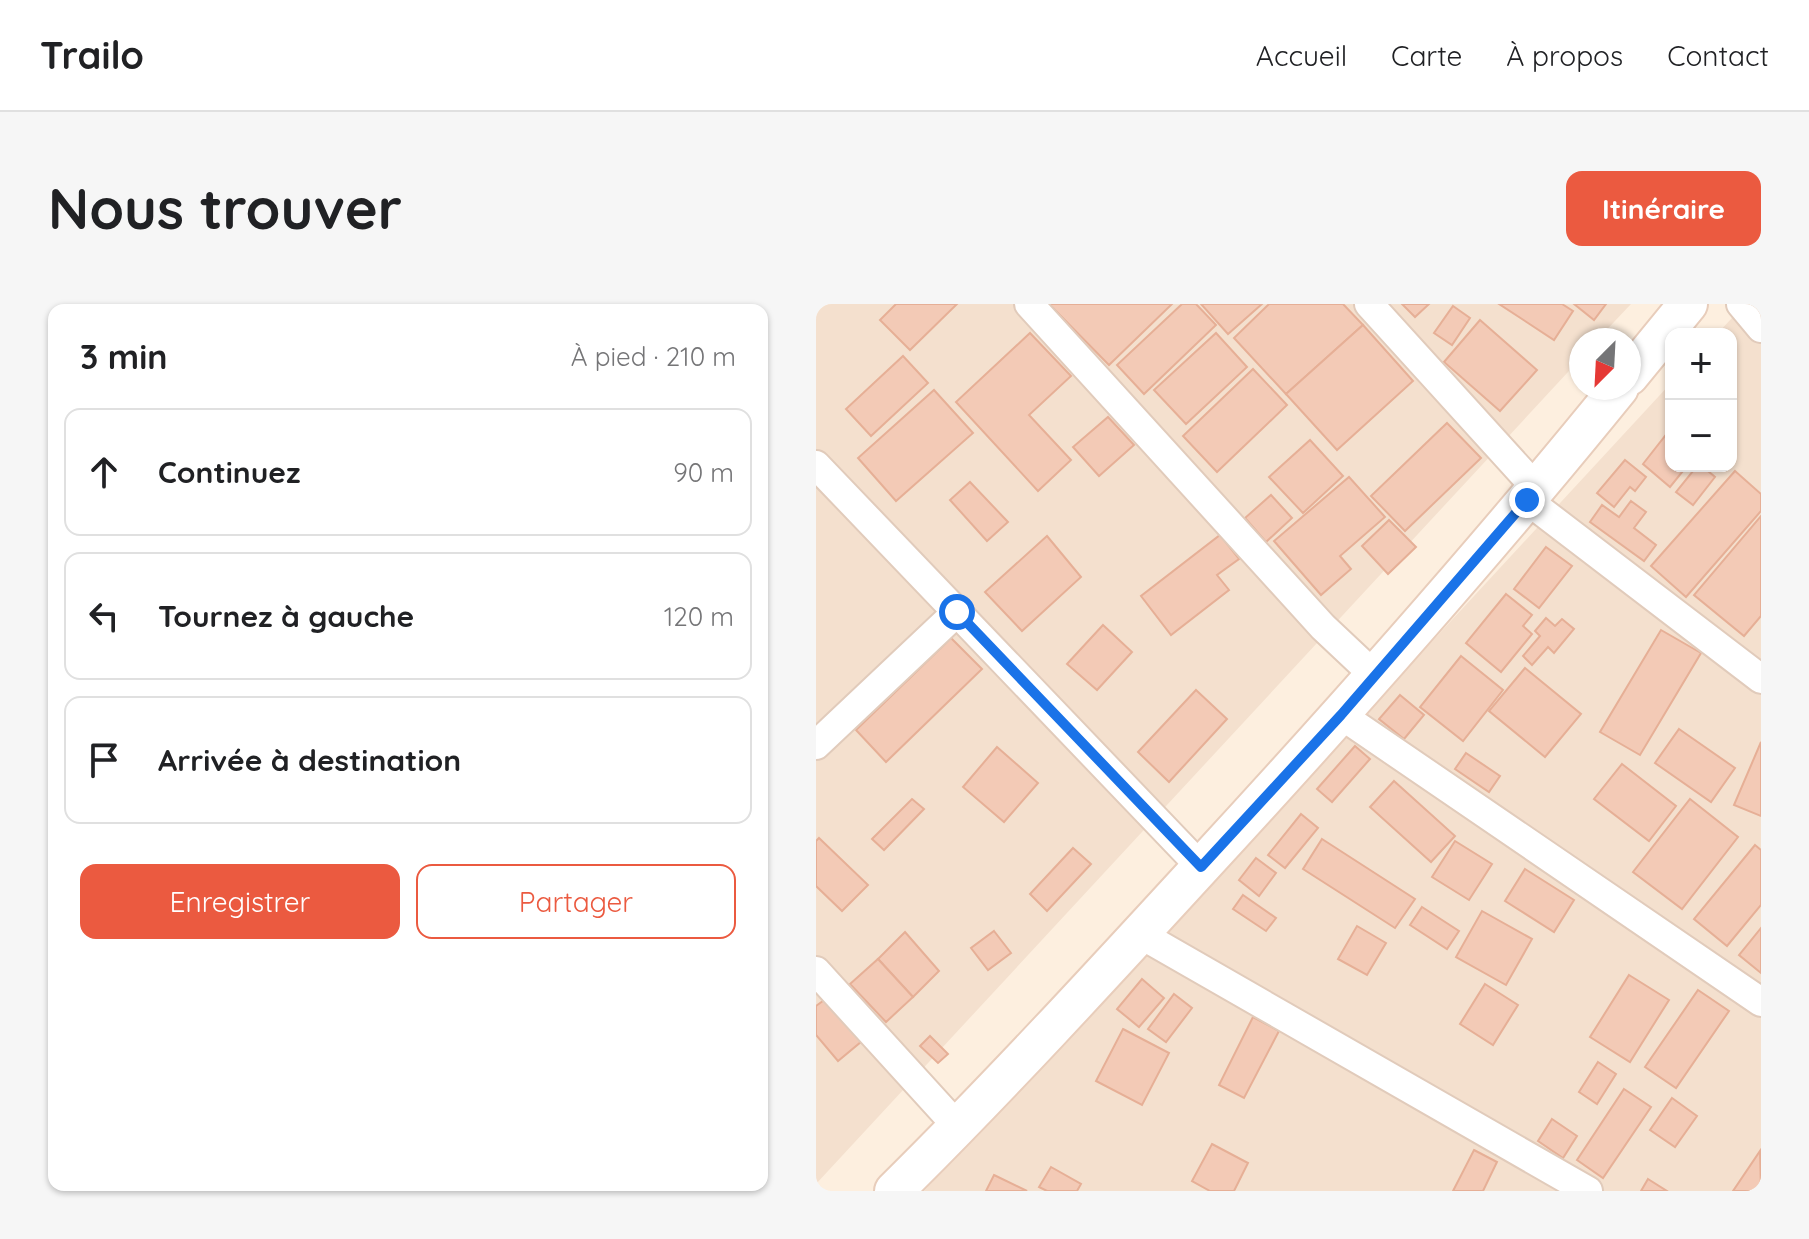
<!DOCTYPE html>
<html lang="fr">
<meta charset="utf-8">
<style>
:root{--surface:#fff;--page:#f6f6f6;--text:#202124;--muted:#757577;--line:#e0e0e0;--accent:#eb5a40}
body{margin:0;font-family:Quicksand,sans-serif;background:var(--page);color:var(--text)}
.controls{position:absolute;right:24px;top:24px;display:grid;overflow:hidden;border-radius:16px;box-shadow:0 2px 6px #0004}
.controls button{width:72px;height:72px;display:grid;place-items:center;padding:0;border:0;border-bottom:2px solid var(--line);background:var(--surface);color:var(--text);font:40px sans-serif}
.compass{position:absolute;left:753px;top:24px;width:72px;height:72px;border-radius:50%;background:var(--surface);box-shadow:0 2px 6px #0004;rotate:204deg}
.stop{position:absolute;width:24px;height:24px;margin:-18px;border:6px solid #1a73e8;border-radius:50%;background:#fff}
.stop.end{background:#1a73e8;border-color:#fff;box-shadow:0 2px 8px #0008}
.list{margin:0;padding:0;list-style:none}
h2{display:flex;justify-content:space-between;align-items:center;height:104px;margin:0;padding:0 32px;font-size:34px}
h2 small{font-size:26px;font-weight:400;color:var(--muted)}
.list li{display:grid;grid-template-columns:52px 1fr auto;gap:24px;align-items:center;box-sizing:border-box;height:128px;margin:0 16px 16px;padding:0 16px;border:2px solid var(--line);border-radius:16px}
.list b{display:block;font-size:30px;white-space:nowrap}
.list em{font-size:26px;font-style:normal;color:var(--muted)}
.actions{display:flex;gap:16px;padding:24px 32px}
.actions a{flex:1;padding:18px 0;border:2px solid var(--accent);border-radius:16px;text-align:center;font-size:28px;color:var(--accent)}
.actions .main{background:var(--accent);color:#fff}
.icon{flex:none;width:44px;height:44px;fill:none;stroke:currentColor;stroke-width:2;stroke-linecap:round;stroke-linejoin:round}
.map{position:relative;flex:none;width:945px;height:887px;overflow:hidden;border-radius:16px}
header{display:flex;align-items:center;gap:48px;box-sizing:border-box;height:112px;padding:0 40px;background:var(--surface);border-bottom:2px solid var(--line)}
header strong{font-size:38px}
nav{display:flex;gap:44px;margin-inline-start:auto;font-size:28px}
.intro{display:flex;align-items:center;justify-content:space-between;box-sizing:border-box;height:192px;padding:0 48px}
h1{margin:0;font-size:56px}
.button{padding:20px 36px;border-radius:16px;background:var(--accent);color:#fff;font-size:28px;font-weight:700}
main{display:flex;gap:48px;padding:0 48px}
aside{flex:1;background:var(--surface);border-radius:16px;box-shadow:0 2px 6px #0004}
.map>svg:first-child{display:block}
.residential{fill:#f4e0ce}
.building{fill:#f3cab6;stroke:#e6af96;stroke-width:2}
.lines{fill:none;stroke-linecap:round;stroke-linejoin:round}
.street-casing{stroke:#e1cbbb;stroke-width:32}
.secondary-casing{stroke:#e8cdbb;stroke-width:42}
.street{stroke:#fff;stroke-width:28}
.secondary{stroke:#fff;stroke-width:38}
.route{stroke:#1a73e8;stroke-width:10}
</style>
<header>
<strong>Trailo</strong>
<nav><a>Accueil</a><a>Carte</a><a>À propos</a><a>Contact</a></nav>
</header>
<div class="intro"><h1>Nous trouver</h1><a class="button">Itinéraire</a></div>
<main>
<aside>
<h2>3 min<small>À pied · 210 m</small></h2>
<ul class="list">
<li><svg class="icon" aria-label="ahead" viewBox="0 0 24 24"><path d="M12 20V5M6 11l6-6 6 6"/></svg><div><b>Continuez</b></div><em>90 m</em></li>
<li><svg class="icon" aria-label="left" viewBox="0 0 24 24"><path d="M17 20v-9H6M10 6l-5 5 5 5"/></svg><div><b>Tournez à gauche</b></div><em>120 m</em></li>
<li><svg class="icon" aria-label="arrive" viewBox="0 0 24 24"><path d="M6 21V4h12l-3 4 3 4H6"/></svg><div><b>Arrivée à destination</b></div></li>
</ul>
<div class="actions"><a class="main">Enregistrer</a><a>Partager</a></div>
</aside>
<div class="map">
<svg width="945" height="887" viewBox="0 0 945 887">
<rect width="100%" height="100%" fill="#fdefdf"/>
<g class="residential">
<polygon points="0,0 815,0 781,36 765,36 765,54 0,880"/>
<polygon points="929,0 945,0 945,887 108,887 855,79 855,162 915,162 915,30 901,30"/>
</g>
<g class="building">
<polygon points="80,0 141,0 94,46 64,16"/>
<polygon points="233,0 356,0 293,61"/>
<polygon points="366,0 380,0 400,21 328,90 301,61"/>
<polygon points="385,0 446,0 412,30"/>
<polygon points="453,0 527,0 547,21 470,90 418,34"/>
<polygon points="586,0 613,0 599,13"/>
<polygon points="683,0 746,0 757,7 738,36"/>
<polygon points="758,0 790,0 778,16"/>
<polygon points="637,2 654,14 636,41 618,29"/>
<polygon points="664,16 721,66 684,107 628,58"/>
<polygon points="547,21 597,77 521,146 470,90"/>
<polygon points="214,29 255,72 213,111 255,156 222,187 140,98"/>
<polygon points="400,29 431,63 370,120 338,86"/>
<polygon points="87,52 112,79 55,132 30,105"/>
<polygon points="437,65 471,101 401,168 367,132"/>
<polygon points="118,86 157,129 80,197 42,154"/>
<polygon points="292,113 318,141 283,172 257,143"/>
<polygon points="631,119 665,154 589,227 555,192"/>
<polygon points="849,132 855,137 855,162 871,162 854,183 827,160"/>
<polygon points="494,136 527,172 487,209 453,173"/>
<polygon points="809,156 830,173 819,187 814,183 798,203 781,189"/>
<polygon points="881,162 886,162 899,173 877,201 860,188"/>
<polygon points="919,167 945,190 945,207 870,293 835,262"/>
<polygon points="533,173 569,213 524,252 535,265 505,291 458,237"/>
<polygon points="154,178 192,218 171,237 134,196"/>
<polygon points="455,191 476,214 450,238 429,214"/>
<polygon points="815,197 830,208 818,224 840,241 828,257 774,218 786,201 803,213"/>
<polygon points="945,212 945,312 928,332 878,291"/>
<polygon points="573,216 600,243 572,270 546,242"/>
<polygon points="404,231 423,255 401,271 413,286 355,331 325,292"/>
<polygon points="231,232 265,273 206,327 169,288"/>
<polygon points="730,243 756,262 723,304 698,285"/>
<polygon points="690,290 716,311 707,322 716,330 685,368 650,339"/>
<polygon points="730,314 739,322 746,315 758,325 738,349 732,343 716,361 707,352 724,332 719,327"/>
<polygon points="287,321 316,348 281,386 251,360"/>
<polygon points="845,326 885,349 824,451 784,428"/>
<polygon points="135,334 166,365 70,458 40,426"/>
<polygon points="645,352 687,386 647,437 604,403"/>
<polygon points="709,364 765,410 729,453 673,407"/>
<polygon points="380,386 411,415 353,478 322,448"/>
<polygon points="584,391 608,411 588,435 563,415"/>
<polygon points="863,425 919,464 895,498 839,459"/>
<polygon points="945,438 945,512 918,501"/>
<polygon points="539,442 554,455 516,498 501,485"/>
<polygon points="181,443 222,479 188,518 147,483"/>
<polygon points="650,449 684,472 673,488 639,465"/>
<polygon points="806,460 860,502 833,537 778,495"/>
<polygon points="578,477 639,532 615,558 554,503"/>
<polygon points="96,495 108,505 68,546 56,535"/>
<polygon points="874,495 922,533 866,605 817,568"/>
<polygon points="485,510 502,524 469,564 452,551"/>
<polygon points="3,534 52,581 26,607 0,582 0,537"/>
<polygon points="506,535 599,595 579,624 487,565"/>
<polygon points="639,537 676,560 653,596 616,573"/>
<polygon points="939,541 945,546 945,601 911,642 878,615"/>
<polygon points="257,544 275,560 231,607 214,590"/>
<polygon points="440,554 460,569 443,592 423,576"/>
<polygon points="709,565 758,596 738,628 689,597"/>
<polygon points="427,591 460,614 450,627 417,605"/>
<polygon points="606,603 643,627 631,645 594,621"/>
<polygon points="666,607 716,635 690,681 640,653"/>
<polygon points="541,622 570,639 551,671 522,655"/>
<polygon points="945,624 945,669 923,651"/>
<polygon points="178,627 195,649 172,666 155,644"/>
<polygon points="89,628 123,667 97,693 62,655"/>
<polygon points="62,655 97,693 70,718 34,680"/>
<polygon points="813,671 853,696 814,758 774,733"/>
<polygon points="326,675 348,694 323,723 301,705"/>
<polygon points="669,680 702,701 677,741 644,720"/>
<polygon points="882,686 913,707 860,784 829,763"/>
<polygon points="358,690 376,704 350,738 332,725"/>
<polygon points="11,694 46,737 22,757 0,731 0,702"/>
<polygon points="437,713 463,727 428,794 403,781"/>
<polygon points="307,725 353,749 326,801 280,777"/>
<polygon points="114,732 132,750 122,759 104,742"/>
<polygon points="782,758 800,770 781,800 763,788"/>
<polygon points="808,785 835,803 787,874 761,856"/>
<polygon points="856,794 881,812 859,843 834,826"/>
<polygon points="736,815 761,832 747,854 722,837"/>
<polygon points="396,840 432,859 418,887 394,887 376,877"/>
<polygon points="658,846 681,858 667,887 637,887"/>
<polygon points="944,847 945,887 917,887"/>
<polygon points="235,863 265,880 261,887 231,887 223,883"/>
<polygon points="178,871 211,887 170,887"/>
<polygon points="832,875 851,887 825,887"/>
</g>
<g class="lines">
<defs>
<g id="street">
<polyline points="213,0 507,323 558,371"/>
<polyline points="553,0 721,185"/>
<polyline points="925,0 945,24"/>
<polyline points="0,161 385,563"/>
<polyline points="711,196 945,375"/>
<polyline points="525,411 945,698"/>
<polyline points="0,441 141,308"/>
<polyline points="324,630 772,887"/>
<polyline points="0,667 142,823"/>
</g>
<g id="secondary">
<polyline points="813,72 872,0"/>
<path d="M78,887C184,782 285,672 386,562C529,407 670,248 803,84"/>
</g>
</defs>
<use href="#street" class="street-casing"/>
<use href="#secondary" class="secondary-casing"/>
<use href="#street" class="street"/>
<use href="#secondary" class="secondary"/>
</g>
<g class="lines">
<polyline class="route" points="141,308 385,563 525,411 711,196"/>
</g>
</svg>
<div class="controls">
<button>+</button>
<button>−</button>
</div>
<svg class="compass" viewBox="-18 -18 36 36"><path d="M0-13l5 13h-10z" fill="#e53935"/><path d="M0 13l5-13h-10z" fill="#757577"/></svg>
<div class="stop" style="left:141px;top:308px"></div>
<div class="stop end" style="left:711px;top:196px"></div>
</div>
</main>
